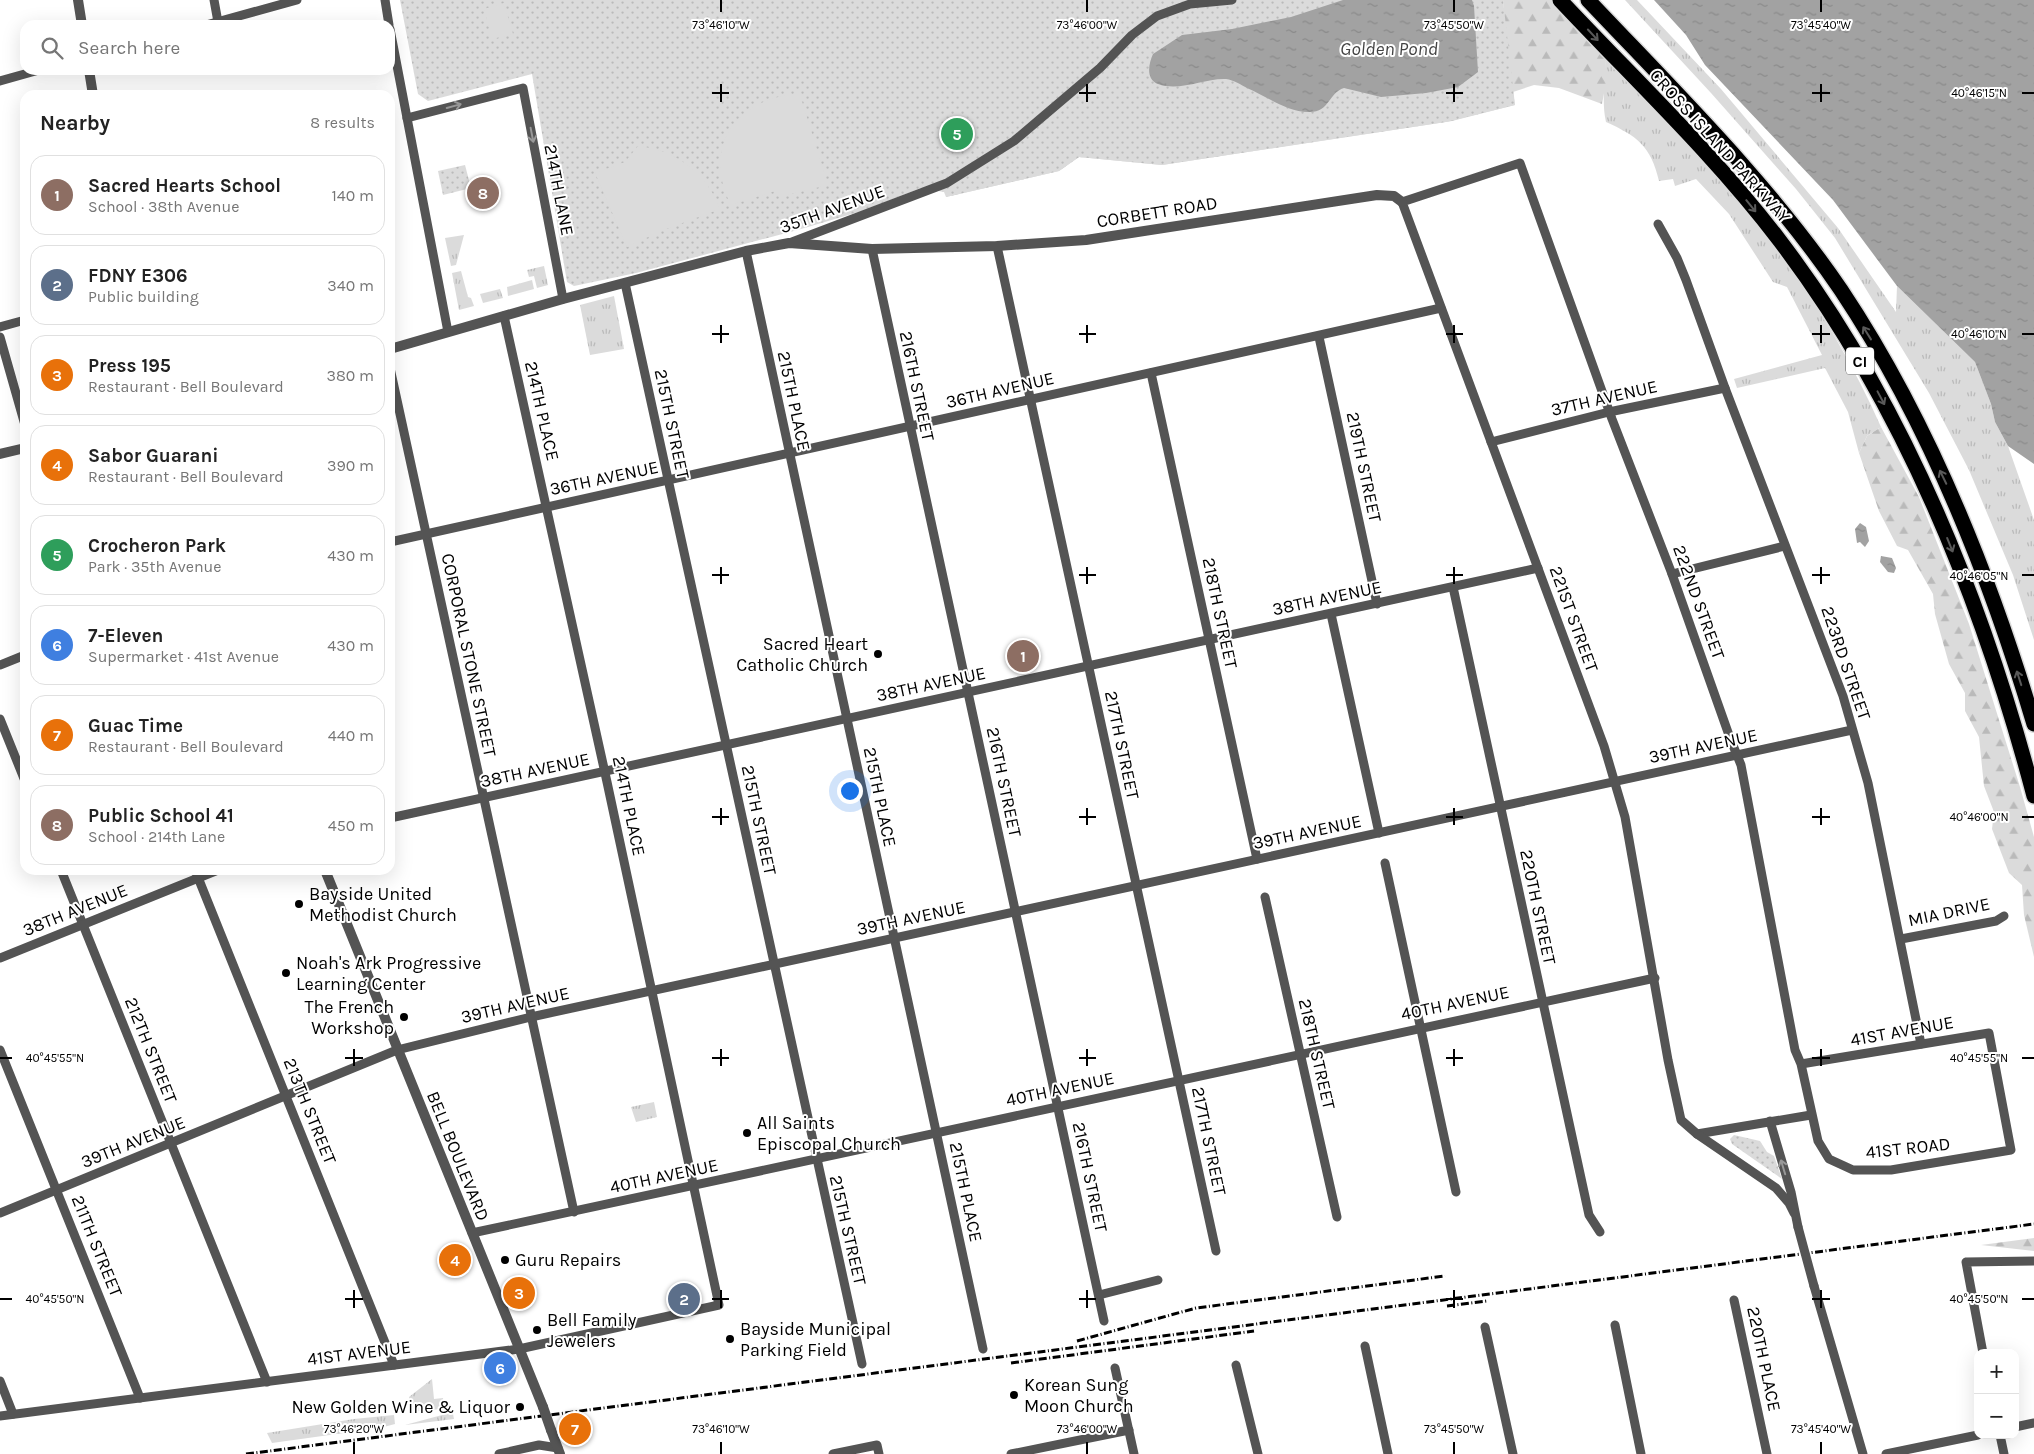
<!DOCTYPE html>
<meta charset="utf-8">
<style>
:root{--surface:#fff;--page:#f2f2f2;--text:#222;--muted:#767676;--line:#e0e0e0;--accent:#000}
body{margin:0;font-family:Karla,sans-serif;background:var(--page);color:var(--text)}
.controls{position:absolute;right:15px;bottom:15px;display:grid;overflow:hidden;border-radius:10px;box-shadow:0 5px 20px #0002}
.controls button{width:45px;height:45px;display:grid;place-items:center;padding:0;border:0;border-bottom:1px solid var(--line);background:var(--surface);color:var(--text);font:25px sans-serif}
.you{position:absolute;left:849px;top:790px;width:18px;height:18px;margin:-12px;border:4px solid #fff;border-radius:50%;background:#1a73e8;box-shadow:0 0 0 8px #1a73e833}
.badge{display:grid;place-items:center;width:32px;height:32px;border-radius:50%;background:var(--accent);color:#fff;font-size:16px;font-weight:700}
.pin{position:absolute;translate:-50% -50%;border:2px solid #fff;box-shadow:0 1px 5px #0006}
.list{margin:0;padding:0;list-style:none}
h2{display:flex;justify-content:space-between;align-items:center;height:65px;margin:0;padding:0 20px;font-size:21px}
h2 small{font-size:16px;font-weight:400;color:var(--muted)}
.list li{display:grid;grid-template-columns:32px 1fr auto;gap:15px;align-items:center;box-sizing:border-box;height:80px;margin:0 10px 10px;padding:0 10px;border:1px solid var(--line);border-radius:15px}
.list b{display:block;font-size:19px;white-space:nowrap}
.list p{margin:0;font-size:16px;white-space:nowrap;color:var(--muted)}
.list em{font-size:16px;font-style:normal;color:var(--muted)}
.icon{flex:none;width:28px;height:28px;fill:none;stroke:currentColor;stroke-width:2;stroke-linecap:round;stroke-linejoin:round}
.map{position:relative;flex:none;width:2034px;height:1454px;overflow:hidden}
.search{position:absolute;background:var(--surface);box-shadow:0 5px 20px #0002;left:20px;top:20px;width:375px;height:55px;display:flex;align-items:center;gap:12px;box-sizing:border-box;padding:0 18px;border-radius:15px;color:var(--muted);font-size:19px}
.panel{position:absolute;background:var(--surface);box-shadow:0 5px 20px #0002;left:20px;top:90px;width:375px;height:785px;border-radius:15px}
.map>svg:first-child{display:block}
.grass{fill:url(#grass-tufts)}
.forest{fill:url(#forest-firs)}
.park{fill:url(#park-dots)}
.pitch{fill:#dbdbdb}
.water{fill:url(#water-ripples)}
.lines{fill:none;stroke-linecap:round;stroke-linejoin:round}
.motorway-casing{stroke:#dbdbdb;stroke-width:18}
.minor{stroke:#545454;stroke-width:9}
.tertiary{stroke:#545454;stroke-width:10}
.motorway{stroke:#000;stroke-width:15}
.rail{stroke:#000;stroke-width:3;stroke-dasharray:8 2.5 1 2.5;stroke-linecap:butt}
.minor-bridge{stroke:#545454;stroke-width:9}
.tertiary-bridge{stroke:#545454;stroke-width:10}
.oneway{stroke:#595959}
.oneway2{stroke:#989898}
.ticks{fill:none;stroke:#000;stroke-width:2}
.poi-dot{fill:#000;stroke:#fff;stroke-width:2}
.labels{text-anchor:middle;stroke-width:4;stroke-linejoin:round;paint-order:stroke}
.shield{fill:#fff;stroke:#4c4c4c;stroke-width:1}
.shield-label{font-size:16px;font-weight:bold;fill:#000}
.street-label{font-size:18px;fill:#000;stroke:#fff}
.poi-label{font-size:18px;fill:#000;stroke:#fff;text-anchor:start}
.water-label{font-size:19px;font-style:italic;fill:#434343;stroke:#fff}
.ticks-label{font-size:12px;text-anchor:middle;fill:#000;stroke:#fff;stroke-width:4;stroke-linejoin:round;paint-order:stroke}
</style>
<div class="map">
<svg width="2034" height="1454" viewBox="0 0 2034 1454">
<defs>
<pattern id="grass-tufts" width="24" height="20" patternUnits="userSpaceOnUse" patternTransform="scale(1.25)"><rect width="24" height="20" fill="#dbdbdb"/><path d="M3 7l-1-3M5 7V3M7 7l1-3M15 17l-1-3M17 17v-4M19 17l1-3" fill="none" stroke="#bababa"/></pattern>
<pattern id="forest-firs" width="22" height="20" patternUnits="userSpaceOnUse" patternTransform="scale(1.25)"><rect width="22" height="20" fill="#dbdbdb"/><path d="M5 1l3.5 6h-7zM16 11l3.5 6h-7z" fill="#bababa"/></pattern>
<pattern id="park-dots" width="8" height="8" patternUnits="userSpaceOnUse" patternTransform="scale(1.25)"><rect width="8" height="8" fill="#dbdbdb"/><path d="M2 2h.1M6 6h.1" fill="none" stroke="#bababa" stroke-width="1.8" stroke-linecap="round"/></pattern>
<pattern id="water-ripples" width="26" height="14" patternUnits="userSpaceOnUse" patternTransform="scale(1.25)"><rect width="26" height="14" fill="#a2a2a2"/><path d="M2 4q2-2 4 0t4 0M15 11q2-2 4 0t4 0" fill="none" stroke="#8a8a8a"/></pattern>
</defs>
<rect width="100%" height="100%" fill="#fff"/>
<g class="grass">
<polygon points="1625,0 1637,0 1721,89 1838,228 1896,312 1897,286 1975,362 1991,404 1995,422 2008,446 2034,520 2034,640 2013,575 1969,470 1929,393 1835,238 1796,189 1711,93"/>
<path d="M1605,57C1644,98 1685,138 1723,181C1786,255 1842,338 1881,427L1867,436L1859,453L1848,412L1825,368L1737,388L1734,379L1822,355L1787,287L1773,282L1729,214L1696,179L1675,186L1673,179L1659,181C1651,146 1637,136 1606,122C1601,100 1606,79 1605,57Z"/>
<polygon points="464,235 456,265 451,266 445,238"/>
<polygon points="544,266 548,285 537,288 534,276 529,277 527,270"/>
<polygon points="461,271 468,297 471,298 474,306 459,310 452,273"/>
<polygon points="532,280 534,289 508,296 507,287"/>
<polygon points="500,289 503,298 483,303 480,294"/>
<polygon points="614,296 624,349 590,355 580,305"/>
<polygon points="654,1102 657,1117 636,1122 631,1107"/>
<polygon points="432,1379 434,1399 443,1398 444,1409 452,1409 454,1419 405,1425 442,1415 441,1409 411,1412 409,1397"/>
<polygon points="394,1415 395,1424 380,1428 272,1443 267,1433 354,1419"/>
</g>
<g class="forest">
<polygon points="1503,0 1552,0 1605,57 1606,83 1602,104 1559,88 1534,85 1513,92 1515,105 1452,121 1162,165 1079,157 1059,171 946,197 1504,15"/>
<polygon points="1881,427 1919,497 1969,624 2020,787 2034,837 2034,957 2024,915 2022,885 2009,873 1992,829 1994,812 1984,786 1979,737 1965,711 1965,693 1949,664 1935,614 1933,594 1908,550 1897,546 1879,511 1859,453 1867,436"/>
<polygon points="2034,1238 2034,1251 1981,1245"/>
</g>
<g class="park">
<polygon points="400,0 1503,0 1515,105 1446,122 1162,165 1079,157 1059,171 946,197 944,192 921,188 862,211 801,229 636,273 574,286 567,282 532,74 428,101 418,94"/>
<polygon points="465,165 471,188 443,195 438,171"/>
<polygon points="1734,1135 1760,1141 1767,1152 1774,1156 1782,1179 1732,1144 1730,1139"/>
</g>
<g class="pitch">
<polygon points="504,3 513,34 492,39 484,9"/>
<path d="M788,95H800L828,185L779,197L775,191L731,205C704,153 730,104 788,95Z"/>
<path d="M638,146C676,150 707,173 720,209L661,231L627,247L595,173L625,162Z"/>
</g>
<g class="water">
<path d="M1343,0H1472L1474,6L1478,72L1458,87L1426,93L1381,97L1344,88C1328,93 1330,113 1308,112C1287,112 1266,96 1247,88C1241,85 1234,80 1226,79C1204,78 1180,92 1158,84C1145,79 1149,63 1153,54L1182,35L1232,29L1291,17Z"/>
<polygon points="1654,0 2034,0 2034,464 2008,446 1995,422 1991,404 1975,362 1897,286 1833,200 1705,65 1686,35"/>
<polygon points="1860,523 1866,527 1869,541 1865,547 1860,542 1857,543 1855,529"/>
<polygon points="1881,556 1892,558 1896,568 1894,573 1888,572 1880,562"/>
</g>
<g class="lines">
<defs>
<g id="motorway">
<path d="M1560,0C1634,79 1714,154 1780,241C1904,404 1982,599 2034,796"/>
<path d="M1588,0C1676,93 1769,184 1841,290C1929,422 1989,573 2034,724"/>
</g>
</defs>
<use href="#motorway" class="motorway-casing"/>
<g class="minor">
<polyline points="214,0 218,22"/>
<polyline points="385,0 389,25"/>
<polyline points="206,25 297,0"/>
<polyline points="390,29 448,332"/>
<polyline points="0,81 39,70"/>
<polyline points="407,118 523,88 563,299"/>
<polyline points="1658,224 1677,258 1686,280 1725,388 1843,696 1868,783 1921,1044"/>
<polyline points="792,242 947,183 1014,141 1100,68 1132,35 1157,16 1190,4 1232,0"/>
<polyline points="997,246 1216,1251"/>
<polyline points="872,249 1104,1321"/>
<polyline points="746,251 983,1349"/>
<polyline points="625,283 862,1364"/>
<polyline points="0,327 25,320"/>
<polyline points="0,337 25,425"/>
<polyline points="1319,337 1377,604"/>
<polyline points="390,368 574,1212"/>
<polyline points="1151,373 1257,859"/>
<polyline points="1491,442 1609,412 1725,388"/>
<polyline points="390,542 1441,308"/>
<polyline points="1672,574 1785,546"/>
<polyline points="1453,587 1589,1215 1600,1232"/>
<polyline points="1331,614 1379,833"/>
<polyline points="0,665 25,655"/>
<polyline points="0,719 25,781"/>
<polyline points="390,818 1538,568"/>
<polyline points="1385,863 1456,1192"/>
<polyline points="61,870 267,1382"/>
<polyline points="195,870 394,1365"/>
<polyline points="1265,897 1337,1217"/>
<polyline points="1901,939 1996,921 2004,916"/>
<polyline points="0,958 218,870"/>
<polyline points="0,1050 140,1398"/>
<polyline points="1770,1121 1791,1192 1798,1227"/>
<polyline points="1697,1134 1811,1115"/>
<polyline points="0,1213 397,1050 531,1017 1852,730"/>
<polyline points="1794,1213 1789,1203 1776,1188 1697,1134 1681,1120 1668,1060 1625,817 1604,746 1402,202 1520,163 1612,419 1672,574 1730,738 1741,765 1795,1050 1801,1064 1818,1141 1829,1159 1853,1170 1891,1170 2011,1150 1989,1033 1801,1064"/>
<polyline points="472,1233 1655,978"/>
<polyline points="1814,1286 1863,1454"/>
<polyline points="1099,1295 1158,1280"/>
<polyline points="1734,1300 1767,1454"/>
<polyline points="1615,1325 1641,1454"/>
<polyline points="1485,1327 1513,1454"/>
<polyline points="1365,1346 1388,1454"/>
<polyline points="1983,1353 1966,1262 2034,1261"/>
<polyline points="1236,1365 1258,1454"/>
<polyline points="1115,1368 1134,1454"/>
<polyline points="0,1381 13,1414"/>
<polyline points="0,1416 519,1349 719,1305 607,782 504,316"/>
<polyline points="2015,1427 2034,1423"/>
<polyline points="2000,1435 2004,1454"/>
<polyline points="499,1454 539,1445 558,1448"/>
<polyline points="833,1454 877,1445 879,1454"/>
<polyline points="1011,1454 1129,1430"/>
<polyline points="1886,1454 1978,1435"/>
</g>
<g class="tertiary">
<polyline points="78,0 82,25"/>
<polyline points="89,70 93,95"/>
<polyline points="390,349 563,299 746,251 789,243 872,249 997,246 1086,240 1377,195 1394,196 1402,202"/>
<polyline points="0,454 25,448"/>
<polyline points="325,870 543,1407"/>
<polyline points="551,1430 560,1454"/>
</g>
<use href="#motorway" class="motorway"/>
<g class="rail">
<polyline points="1447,1306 1487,1301"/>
<polyline points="1077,1341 1196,1308 1445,1276"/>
<polyline points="1011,1363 1254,1331"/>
<polyline points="246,1454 2034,1224"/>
</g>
<polyline class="minor-bridge" points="1798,1227 1814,1286"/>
<polyline class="tertiary-bridge" points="543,1407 551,1430"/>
</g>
<defs><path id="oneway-shaft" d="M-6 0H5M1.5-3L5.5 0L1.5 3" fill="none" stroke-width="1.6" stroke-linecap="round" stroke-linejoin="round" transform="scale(1.25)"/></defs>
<g class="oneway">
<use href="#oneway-shaft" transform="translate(1593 35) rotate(47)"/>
<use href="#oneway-shaft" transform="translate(1751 206) rotate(51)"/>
<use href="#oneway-shaft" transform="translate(1867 333) rotate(-122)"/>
<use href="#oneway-shaft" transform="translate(1881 398) rotate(62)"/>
<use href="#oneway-shaft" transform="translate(1943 477) rotate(-116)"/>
<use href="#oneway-shaft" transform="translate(1950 545) rotate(68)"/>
<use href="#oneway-shaft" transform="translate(2019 678) rotate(-108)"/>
</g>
<g class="oneway2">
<use href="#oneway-shaft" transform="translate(454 106) rotate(-15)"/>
<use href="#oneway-shaft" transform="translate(532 135) rotate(79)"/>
<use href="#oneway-shaft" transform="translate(1783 1167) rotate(-107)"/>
</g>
<path class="ticks" d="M721,0V12M1087,0V12M1454,0V12M1821,0V12M721,84V102M1087,84V102M1454,84V102M1821,84V102M712,93H729M1079,93H1096M1446,93H1463M1812,93H1830M2022,93H2034M721,325V343M1087,325V343M1454,325V343M1821,325V343M712,334H729M1079,334H1096M1446,334H1463M1812,334H1830M2022,334H2034M721,567V584M1087,567V584M1454,567V584M1821,567V584M712,575H729M1079,575H1096M1446,575H1463M1812,575H1830M2022,575H2034M721,808V825M1087,808V825M1454,808V825M1821,808V825M712,817H729M1079,817H1096M1446,817H1463M1812,817H1830M2022,817H2034M354,1049V1066M721,1049V1066M1087,1049V1066M1454,1049V1066M1821,1049V1066M0,1058H12M345,1058H363M712,1058H729M1079,1058H1096M1446,1058H1463M1812,1058H1830M2022,1058H2034M354,1290V1308M721,1290V1308M1087,1290V1308M1454,1290V1308M1821,1290V1308M0,1299H12M345,1299H363M712,1299H729M1079,1299H1096M1446,1299H1463M1812,1299H1830M2022,1299H2034M354,1442V1454M721,1442V1454M1087,1442V1454M1454,1442V1454M1821,1442V1454"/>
<g class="poi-dot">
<circle cx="878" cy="654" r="5"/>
<circle cx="299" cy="904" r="5"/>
<circle cx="286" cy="973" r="5"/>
<circle cx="404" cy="1017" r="5"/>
<circle cx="747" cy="1133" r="5"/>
<circle cx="505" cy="1260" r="5"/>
<circle cx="537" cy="1330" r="5"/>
<circle cx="730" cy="1339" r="5"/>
<circle cx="1014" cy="1395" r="5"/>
<circle cx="520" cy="1407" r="5"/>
</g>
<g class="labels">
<rect class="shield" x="1846" y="347.5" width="28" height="27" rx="4"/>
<g class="shield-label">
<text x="1860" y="367">CI</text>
</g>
<g class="street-label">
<text transform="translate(1720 146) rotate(48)" y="6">CROSS ISLAND PARKWAY</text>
<text transform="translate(559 190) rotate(79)" y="6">214TH LANE</text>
<text transform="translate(832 209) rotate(-20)" y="6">35TH AVENUE</text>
<text transform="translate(1157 212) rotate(-9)" y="6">CORBETT ROAD</text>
<text transform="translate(917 386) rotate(78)" y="6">216TH STREET</text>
<text transform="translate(1000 390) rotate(-13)" y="6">36TH AVENUE</text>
<text transform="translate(1604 398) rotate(-13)" y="6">37TH AVENUE</text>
<text transform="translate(794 401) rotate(78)" y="6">215TH PLACE</text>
<text transform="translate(542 411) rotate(77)" y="6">214TH PLACE</text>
<text transform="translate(672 424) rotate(78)" y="6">215TH STREET</text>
<text transform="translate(1364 467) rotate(78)" y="6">219TH STREET</text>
<text transform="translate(604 478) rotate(-12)" y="6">36TH AVENUE</text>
<text transform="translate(1327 598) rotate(-12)" y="6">38TH AVENUE</text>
<text transform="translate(1699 602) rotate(70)" y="6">222ND STREET</text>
<text transform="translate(1220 613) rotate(78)" y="6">218TH STREET</text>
<text transform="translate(1574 619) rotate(70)" y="6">221ST STREET</text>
<text transform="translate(469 655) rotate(78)" y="6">CORPORAL STONE STREET</text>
<text transform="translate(1846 663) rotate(71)" y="6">223RD STREET</text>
<text transform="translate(931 684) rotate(-12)" y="6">38TH AVENUE</text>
<text transform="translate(1122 745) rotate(78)" y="6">217TH STREET</text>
<text transform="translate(1703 746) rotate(-12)" y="6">39TH AVENUE</text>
<text transform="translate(535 770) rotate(-12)" y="6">38TH AVENUE</text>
<text transform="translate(1004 782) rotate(78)" y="6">216TH STREET</text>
<text transform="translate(880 797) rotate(78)" y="6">215TH PLACE</text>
<text transform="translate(629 806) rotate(78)" y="6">214TH PLACE</text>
<text transform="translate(759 820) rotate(78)" y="6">215TH STREET</text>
<text transform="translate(1307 832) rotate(-12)" y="6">39TH AVENUE</text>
<text transform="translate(1538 907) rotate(78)" y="6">220TH STREET</text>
<text transform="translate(75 910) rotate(-22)" y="6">38TH AVENUE</text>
<text transform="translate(1949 912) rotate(-12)" y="6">MIA DRIVE</text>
<text transform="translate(911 918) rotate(-12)" y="6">39TH AVENUE</text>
<text transform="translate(1455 1003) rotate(-12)" y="6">40TH AVENUE</text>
<text transform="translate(515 1005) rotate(-13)" y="6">39TH AVENUE</text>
<text transform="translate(1902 1031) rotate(-10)" y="6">41ST AVENUE</text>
<text transform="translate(151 1050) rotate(68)" y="6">212TH STREET</text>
<text transform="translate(1317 1054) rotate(77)" y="6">218TH STREET</text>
<text transform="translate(1060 1089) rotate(-12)" y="6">40TH AVENUE</text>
<text transform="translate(310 1111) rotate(68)" y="6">213TH STREET</text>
<text transform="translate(1209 1141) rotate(78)" y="6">217TH STREET</text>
<text transform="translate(133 1142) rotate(-22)" y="6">39TH AVENUE</text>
<text transform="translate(1908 1148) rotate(-6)" y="6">41ST ROAD</text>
<text transform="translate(458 1156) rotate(68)" y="6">BELL BOULEVARD</text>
<text transform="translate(664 1176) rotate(-12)" y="6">40TH AVENUE</text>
<text transform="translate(1090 1177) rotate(78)" y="6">216TH STREET</text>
<text transform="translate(966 1192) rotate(78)" y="6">215TH PLACE</text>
<text transform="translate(848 1230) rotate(77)" y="6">215TH STREET</text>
<text transform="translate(97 1246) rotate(68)" y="6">211TH STREET</text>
<text transform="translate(359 1353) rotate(-7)" y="6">41ST AVENUE</text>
<text transform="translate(1764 1359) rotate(78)" y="6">220TH PLACE</text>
</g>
<g class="poi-label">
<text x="868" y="650" text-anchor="end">Sacred Heart<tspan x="868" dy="21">Catholic Church</tspan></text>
<text x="309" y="900">Bayside United<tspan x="309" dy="21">Methodist Church</tspan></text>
<text x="296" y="969">Noah's Ark Progressive<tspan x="296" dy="21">Learning Center</tspan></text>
<text x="394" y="1013" text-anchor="end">The French<tspan x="394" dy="21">Workshop</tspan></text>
<text x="757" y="1129">All Saints<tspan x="757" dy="21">Episcopal Church</tspan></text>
<text x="515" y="1266">Guru Repairs</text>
<text x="547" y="1326">Bell Family<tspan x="547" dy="21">Jewelers</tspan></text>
<text x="740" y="1335">Bayside Municipal<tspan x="740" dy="21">Parking Field</tspan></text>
<text x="1024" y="1391">Korean Sung<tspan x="1024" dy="21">Moon Church</tspan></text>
<text x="510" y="1413" text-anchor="end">New Golden Wine &amp; Liquor</text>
</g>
<g class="water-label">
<text x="1389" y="55">Golden Pond</text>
</g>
</g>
<g class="ticks-label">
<text x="721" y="29">73°46'10"W</text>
<text x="1087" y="29">73°46'00"W</text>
<text x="1454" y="29">73°45'50"W</text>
<text x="1821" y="29">73°45'40"W</text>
<text x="1979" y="97">40°46'15"N</text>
<text x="1979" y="338">40°46'10"N</text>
<text x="1979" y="580">40°46'05"N</text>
<text x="1979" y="821">40°46'00"N</text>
<text x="55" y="1062">40°45'55"N</text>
<text x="1979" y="1062">40°45'55"N</text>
<text x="55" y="1303">40°45'50"N</text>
<text x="1979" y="1303">40°45'50"N</text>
<text x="354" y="1433">73°46'20"W</text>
<text x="721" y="1433">73°46'10"W</text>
<text x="1087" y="1433">73°46'00"W</text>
<text x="1454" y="1433">73°45'50"W</text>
<text x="1821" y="1433">73°45'40"W</text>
</g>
</svg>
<div class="controls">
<button>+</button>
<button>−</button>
</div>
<div class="you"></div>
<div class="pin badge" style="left:1023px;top:656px;background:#8d6e63">1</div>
<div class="pin badge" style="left:684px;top:1299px;background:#5c6f8a">2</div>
<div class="pin badge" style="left:519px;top:1293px;background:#e8710a">3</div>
<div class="pin badge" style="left:455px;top:1260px;background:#e8710a">4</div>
<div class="pin badge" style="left:957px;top:134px;background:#2e9e5b">5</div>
<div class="pin badge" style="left:500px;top:1368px;background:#3f7fe0">6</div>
<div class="pin badge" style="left:575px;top:1429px;background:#e8710a">7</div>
<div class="pin badge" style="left:483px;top:193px;background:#8d6e63">8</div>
<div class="search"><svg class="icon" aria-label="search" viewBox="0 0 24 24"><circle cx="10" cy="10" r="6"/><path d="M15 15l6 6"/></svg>Search here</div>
<section class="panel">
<h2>Nearby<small>8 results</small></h2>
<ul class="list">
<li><span class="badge" style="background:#8d6e63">1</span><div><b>Sacred Hearts School</b><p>School · 38th Avenue</p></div><em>140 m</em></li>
<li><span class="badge" style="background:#5c6f8a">2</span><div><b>FDNY E306</b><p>Public building</p></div><em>340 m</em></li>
<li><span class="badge" style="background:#e8710a">3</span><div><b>Press 195</b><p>Restaurant · Bell Boulevard</p></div><em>380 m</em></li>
<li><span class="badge" style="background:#e8710a">4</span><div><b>Sabor Guarani</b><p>Restaurant · Bell Boulevard</p></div><em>390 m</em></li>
<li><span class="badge" style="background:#2e9e5b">5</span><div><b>Crocheron Park</b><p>Park · 35th Avenue</p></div><em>430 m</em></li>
<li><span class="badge" style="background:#3f7fe0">6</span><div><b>7-Eleven</b><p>Supermarket · 41st Avenue</p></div><em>430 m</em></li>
<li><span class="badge" style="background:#e8710a">7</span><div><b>Guac Time</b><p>Restaurant · Bell Boulevard</p></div><em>440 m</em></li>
<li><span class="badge" style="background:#8d6e63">8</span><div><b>Public School 41</b><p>School · 214th Lane</p></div><em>450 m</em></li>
</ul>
</section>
</div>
